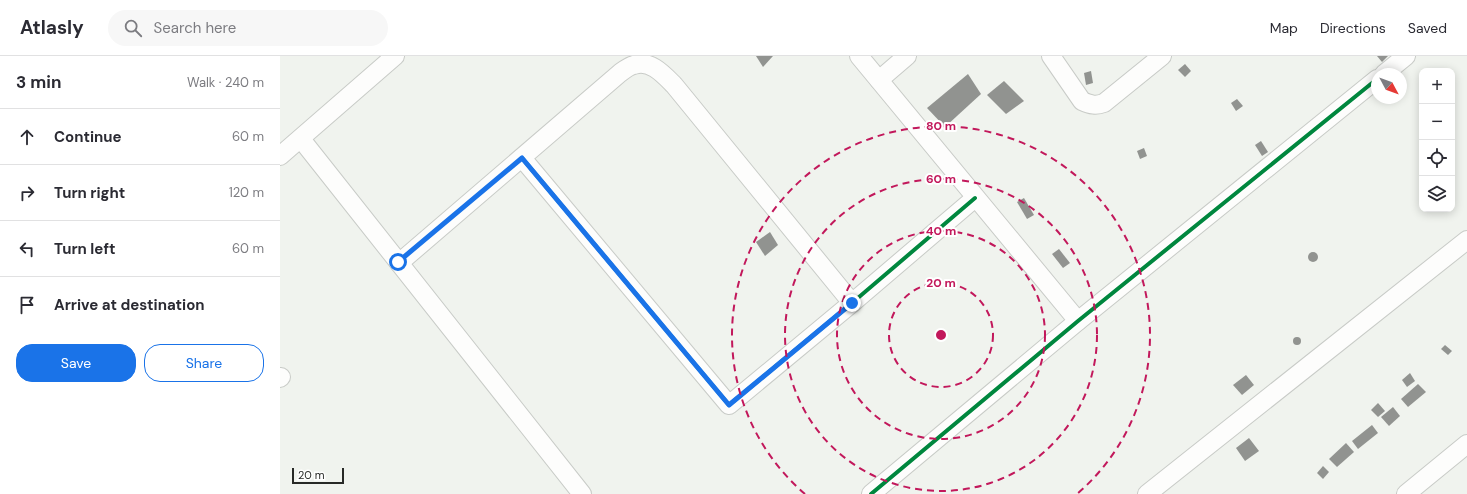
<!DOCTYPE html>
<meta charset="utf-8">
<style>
:root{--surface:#fff;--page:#f7f7f7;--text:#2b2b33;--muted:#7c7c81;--line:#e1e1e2;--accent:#1a73e8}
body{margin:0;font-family:"DM Sans",sans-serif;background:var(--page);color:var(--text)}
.controls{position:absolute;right:12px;top:12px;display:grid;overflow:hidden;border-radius:8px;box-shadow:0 2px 10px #0003}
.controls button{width:36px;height:36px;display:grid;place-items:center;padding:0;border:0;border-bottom:1px solid var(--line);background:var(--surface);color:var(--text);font:20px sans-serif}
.compass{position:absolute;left:1091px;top:12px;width:36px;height:36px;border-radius:50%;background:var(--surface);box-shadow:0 2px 10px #0003;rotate:131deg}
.scale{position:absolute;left:12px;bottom:10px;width:52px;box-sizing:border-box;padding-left:4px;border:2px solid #272926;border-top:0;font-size:11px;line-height:14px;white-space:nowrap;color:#272926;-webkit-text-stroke:3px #fff;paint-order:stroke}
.stop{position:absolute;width:12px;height:12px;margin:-9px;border:3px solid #1a73e8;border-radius:50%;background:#fff}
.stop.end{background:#1a73e8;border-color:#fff;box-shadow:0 1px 4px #0008}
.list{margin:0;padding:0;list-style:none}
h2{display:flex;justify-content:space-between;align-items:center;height:52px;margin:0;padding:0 16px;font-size:17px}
h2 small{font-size:13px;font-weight:400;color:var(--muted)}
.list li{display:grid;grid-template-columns:26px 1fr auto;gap:12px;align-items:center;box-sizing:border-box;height:56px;padding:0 16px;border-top:1px solid var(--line)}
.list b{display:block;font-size:15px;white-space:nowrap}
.list em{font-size:13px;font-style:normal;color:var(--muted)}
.actions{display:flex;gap:8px;padding:12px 16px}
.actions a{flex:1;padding:9px 0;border:1px solid var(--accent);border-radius:16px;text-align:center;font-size:14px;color:var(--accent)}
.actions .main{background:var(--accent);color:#fff}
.icon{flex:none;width:22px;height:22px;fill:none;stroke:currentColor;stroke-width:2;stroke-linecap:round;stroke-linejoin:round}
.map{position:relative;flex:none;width:1187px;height:438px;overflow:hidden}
header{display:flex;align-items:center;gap:24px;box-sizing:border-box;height:56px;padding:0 20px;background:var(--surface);border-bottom:1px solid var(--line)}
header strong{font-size:19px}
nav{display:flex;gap:22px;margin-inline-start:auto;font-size:14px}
.search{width:280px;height:36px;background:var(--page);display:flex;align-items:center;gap:10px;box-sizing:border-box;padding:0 14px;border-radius:22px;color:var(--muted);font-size:15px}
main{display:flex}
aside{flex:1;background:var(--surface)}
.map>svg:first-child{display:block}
.building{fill:#919390}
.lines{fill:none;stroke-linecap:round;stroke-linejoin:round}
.minor-casing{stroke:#c8cbc7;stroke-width:20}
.minor{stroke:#fdfdfc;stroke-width:18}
.cycleway-casing{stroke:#fff;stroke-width:6}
.cycleway{stroke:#00873e;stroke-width:4}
.route{stroke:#1a73e8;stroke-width:5}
.ring{fill:none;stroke:#c2185b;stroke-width:2;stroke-dasharray:7 5}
.centre{fill:#c2185b;stroke:#fff;stroke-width:2}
.ring-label{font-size:12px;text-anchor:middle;font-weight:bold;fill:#c2185b;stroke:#fff;stroke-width:4;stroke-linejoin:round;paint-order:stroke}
</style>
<header>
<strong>Atlasly</strong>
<div class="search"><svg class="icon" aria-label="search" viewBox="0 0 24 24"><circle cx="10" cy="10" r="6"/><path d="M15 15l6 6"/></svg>Search here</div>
<nav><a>Map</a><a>Directions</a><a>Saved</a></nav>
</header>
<main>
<aside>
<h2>3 min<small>Walk · 240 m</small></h2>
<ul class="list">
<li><svg class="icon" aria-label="ahead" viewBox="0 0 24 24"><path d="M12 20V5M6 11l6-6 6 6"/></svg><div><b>Continue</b></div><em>60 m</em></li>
<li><svg class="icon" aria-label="right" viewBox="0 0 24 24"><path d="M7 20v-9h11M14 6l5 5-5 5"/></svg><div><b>Turn right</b></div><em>120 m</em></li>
<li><svg class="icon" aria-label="left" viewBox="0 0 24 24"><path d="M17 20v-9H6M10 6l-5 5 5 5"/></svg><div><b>Turn left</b></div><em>60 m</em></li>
<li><svg class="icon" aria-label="arrive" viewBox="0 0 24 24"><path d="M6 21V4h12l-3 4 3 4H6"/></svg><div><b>Arrive at destination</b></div></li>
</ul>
<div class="actions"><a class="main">Save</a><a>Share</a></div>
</aside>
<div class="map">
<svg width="1187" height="438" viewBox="0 0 1187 438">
<rect width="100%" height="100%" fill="#f0f3ee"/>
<g class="building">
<polygon points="476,0 493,0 483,11"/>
<polygon points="1097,0 1108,0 1102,6"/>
<polygon points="905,8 911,15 905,21 898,14"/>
<polygon points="811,15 813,27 806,29 804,17"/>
<polygon points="688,18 701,38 665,71 647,52"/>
<polygon points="724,25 744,45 726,58 707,39"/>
<polygon points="957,43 963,50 956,55 951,47"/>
<polygon points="981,85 988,96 982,100 975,89"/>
<polygon points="864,92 867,100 860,103 857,95"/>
<polygon points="744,142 754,159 747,163 737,146"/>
<polygon points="490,176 498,189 485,200 476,186"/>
<polygon points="779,193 790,207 783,212 772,198"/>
<circle cx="1033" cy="201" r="5"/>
<circle cx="1017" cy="285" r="4"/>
<polygon points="1165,289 1172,295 1168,299 1161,293"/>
<polygon points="1130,317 1135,325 1127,331 1122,324"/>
<polygon points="966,319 974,329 962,339 953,329"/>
<polygon points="1138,328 1146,336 1128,351 1121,343"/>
<polygon points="1098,347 1105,355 1098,361 1091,354"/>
<polygon points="1113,351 1120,360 1109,370 1101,361"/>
<polygon points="1092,369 1098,377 1078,393 1072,385"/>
<polygon points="969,382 979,395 965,405 956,392"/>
<polygon points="1066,387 1074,396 1057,411 1049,403"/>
<polygon points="1043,410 1049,416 1043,423 1037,417"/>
</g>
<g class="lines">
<defs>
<g id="minor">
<polyline points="579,0 798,265"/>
<path d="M771,0L802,45C811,49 816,50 824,47L882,0"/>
<polyline points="1104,18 1126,0"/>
<polyline points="599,24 627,0"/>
<polyline points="21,83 302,438"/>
<polyline points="0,100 115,0"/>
<polyline points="242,102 449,349 572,247 695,142"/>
<path d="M119,207L340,17C344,14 349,10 354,9C370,3 384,19 394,29L572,247"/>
<polyline points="0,322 1,321"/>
<polyline points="591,438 798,265 1097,23"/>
<polyline points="867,438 1187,184"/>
<polyline points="1126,438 1187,388"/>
</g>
</defs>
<use href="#minor" class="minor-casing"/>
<use href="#minor" class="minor"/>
<defs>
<g id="cycleway">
<polyline points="242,102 449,349 572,247 695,142"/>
<polyline points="591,438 798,265 1097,23"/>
</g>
</defs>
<use href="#cycleway" class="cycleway-casing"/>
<use href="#cycleway" class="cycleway"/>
</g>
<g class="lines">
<polyline class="route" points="118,206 242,102 449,349 572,247"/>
</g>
<g class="ring">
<circle cx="661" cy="279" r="52"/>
<circle cx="661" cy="279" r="104"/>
<circle cx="661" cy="279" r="156"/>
<path d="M525 438A209 209 0 1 1 797 438"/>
</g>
<circle cx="661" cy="279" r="6" class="centre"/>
<g class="ring-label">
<text x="661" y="74">80 m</text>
<text x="661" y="127">60 m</text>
<text x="661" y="179">40 m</text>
<text x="661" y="231">20 m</text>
</g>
</svg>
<div class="controls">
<button>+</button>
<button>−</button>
<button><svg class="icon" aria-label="locate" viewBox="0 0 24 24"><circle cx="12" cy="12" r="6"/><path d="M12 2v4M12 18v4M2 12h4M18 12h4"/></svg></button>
<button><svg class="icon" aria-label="layers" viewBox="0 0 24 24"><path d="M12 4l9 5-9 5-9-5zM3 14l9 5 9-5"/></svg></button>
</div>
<svg class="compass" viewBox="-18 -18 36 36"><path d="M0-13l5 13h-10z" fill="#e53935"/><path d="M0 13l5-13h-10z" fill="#7c7c81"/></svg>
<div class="scale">20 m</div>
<div class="stop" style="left:118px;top:206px"></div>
<div class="stop end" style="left:572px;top:247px"></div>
</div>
</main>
